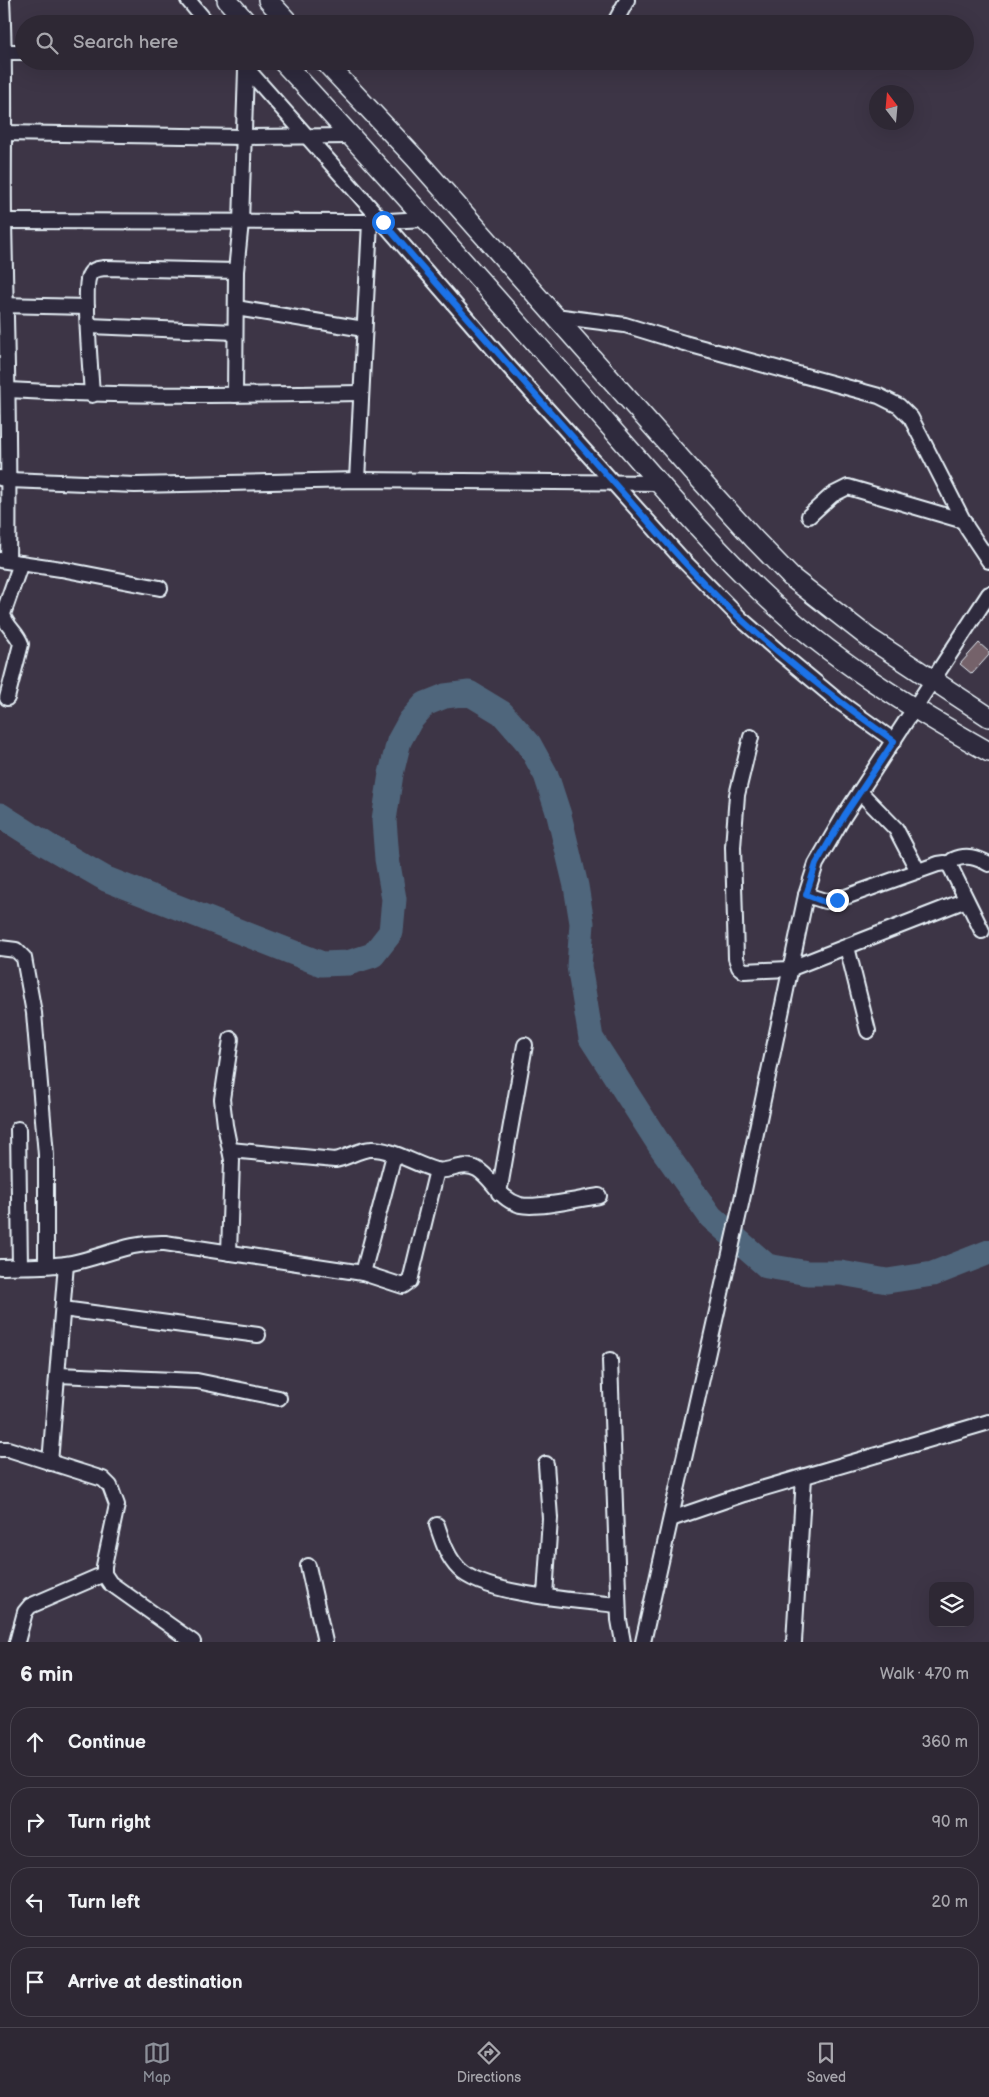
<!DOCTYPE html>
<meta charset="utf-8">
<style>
:root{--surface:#2e2834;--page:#3a3440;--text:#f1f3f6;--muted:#a7a6ac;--line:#49444f;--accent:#8c9099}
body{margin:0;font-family:"Balsamiq Sans",sans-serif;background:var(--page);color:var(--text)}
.controls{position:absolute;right:15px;bottom:15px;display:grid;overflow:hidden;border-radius:10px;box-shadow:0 5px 20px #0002}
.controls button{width:45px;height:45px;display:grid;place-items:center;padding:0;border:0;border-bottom:1px solid var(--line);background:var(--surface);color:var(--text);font:25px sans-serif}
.compass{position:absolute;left:869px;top:85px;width:45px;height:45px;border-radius:50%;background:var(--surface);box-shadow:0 5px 20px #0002;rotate:344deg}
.stop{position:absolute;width:15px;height:15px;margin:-11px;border:4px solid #1a73e8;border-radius:50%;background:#fff}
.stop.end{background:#1a73e8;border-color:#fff;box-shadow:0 1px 5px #0008}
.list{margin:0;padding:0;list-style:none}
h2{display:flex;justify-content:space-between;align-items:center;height:65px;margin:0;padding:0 20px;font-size:21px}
h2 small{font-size:16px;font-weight:400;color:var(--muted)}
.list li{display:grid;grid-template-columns:32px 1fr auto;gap:15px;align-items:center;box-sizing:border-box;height:70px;margin:0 10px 10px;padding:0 10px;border:1px solid var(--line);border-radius:20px}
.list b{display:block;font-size:19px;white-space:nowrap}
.list em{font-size:16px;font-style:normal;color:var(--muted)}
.icon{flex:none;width:28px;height:28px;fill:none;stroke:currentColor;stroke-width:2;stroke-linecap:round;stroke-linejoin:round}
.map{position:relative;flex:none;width:989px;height:1642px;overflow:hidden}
.search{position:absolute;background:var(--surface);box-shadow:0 5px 20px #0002;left:15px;right:15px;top:15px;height:55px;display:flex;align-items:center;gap:12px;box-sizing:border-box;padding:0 18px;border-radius:28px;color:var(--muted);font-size:19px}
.sheet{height:385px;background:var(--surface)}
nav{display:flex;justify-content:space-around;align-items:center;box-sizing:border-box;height:70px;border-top:1px solid var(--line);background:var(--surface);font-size:14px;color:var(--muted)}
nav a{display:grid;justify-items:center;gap:2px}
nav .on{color:var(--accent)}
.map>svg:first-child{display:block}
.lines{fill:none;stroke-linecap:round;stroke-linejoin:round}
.river{stroke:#50667b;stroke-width:25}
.building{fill:#75626a;stroke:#e8f1f8}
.minor-casing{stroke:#e8f1f8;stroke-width:18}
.highway-casing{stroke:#e8f1f8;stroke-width:22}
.minor{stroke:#2f2a3d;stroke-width:14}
.highway{stroke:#2f2a3d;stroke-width:19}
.route{stroke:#1a73e8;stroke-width:6}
</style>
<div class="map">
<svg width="989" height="1642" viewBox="0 0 989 1642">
<rect width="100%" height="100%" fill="#3d3546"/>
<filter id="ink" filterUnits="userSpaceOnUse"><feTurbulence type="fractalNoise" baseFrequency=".02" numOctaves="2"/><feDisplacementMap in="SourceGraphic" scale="10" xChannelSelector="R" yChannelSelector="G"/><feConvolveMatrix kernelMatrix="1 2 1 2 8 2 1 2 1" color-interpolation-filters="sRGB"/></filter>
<g filter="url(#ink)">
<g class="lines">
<polyline class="river" points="0,815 47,845 106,879 322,964 348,963 373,955 391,932 394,899 387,859 384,820 391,774 399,741 410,721 425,704 445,696 469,693 502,713 529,744 546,775 559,815 576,886 582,923 579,966 591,1038 661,1147 711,1217 767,1266 808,1273 841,1273 887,1281 933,1274 989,1252"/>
</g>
<polygon class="building" points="979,643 989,652 989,655 972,674 960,664"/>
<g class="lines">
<defs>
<g id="minor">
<path d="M2,0C6,73 3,146 4,220C6,334 10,447 8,561"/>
<polyline points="188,0 208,24"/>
<polyline points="614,24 627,0"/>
<polyline points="5,52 24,52"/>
<polyline points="240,61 383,222 510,368 682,559 741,619 779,652 838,701 894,741"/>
<polyline points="3,133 243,137 352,136"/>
<polyline points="0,221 370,222 424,219"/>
<polyline points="0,305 87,307"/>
<polyline points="236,308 364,329"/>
<polyline points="555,316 625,325 684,343 879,396 899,406 911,418 967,528 989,561"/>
<polyline points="89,326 235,332"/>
<path d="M8,390C126,397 243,395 361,393"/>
<path d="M92,395C91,375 83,288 89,276C92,269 98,269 105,268L236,271"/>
<polyline points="235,395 236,271 241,222 246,70"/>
<polyline points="0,478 9,480 135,485 357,480 659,483"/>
<polyline points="357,480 370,222"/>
<polyline points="809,516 832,495 848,487 964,521"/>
<polyline points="0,560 61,569 160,588"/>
<path d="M7,698L21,644C17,632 5,626 3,614L21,563"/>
<polyline points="751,737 737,795 733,847 736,958 739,967 744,971 789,969 966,900"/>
<polyline points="860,792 896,829 918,871"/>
<path d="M950,866L953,860C966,854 976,857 989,864"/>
<polyline points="806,895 825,901 837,900 938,864 945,863 950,866 982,931"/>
<polyline points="847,947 868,1031"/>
<polyline points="0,948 16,950 24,958 34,1013 46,1155 46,1265"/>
<polyline points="18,1129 20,1266"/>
<path d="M230,1150L335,1160C347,1158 360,1149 371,1149C391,1148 416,1165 436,1170C450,1173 462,1161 477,1169C494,1179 497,1198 520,1205C537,1209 580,1199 599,1196"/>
<polyline points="499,1193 525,1045"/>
<polyline points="229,1253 232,1160 225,1125 222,1099 231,1039"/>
<path d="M0,1267C22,1266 45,1267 66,1264C102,1258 126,1242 165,1243L363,1273L403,1286L410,1281L437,1170"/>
<polyline points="363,1273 394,1155"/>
<polyline points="63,1309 258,1335"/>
<polyline points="610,1360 619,1620 623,1642"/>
<polyline points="58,1375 197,1381 279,1398"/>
<polyline points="0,1449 8,1449 103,1479 110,1486 117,1505 104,1566 104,1574 110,1583 193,1642"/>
<polyline points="50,1463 66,1264"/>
<polyline points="671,1519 744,1494 989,1422"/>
<path d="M437,1525C442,1540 447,1557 459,1569C484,1595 581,1601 618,1605"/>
<polyline points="308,1566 325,1642"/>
<polyline points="545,1596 550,1518 546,1464"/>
<polyline points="17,1642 25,1612 30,1606 104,1574"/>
<polyline points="643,1642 743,1195 806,895 816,864 844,816 989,594"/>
<polyline points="794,1642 804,1477"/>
</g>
<g id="highway">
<polyline points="227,0 248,24"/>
<polyline points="268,0 290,24"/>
<path d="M282,61C389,176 492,294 596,411C651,473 704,538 764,595C831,659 909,707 989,752"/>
<polyline points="324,61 415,158 684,462 754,539 791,577 869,638 989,717"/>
</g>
</defs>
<use href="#minor" class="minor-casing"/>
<use href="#highway" class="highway-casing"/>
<use href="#minor" class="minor"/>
<use href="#highway" class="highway"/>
</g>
</g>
<g class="lines" filter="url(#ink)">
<path class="route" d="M383,222C459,310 536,396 614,483C656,530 696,579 743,621C791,665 842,704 894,741L844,816L816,864L806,895L824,902L837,900"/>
</g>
</svg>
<div class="controls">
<button><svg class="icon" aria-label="layers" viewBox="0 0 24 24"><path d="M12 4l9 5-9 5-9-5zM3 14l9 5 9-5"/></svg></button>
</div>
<svg class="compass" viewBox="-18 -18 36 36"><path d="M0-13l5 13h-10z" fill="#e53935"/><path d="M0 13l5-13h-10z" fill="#a7a6ac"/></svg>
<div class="stop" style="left:383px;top:222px"></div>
<div class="stop end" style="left:837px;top:900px"></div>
<div class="search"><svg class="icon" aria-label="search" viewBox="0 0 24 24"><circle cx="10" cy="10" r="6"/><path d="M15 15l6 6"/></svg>Search here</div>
</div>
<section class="sheet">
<h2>6 min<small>Walk · 470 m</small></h2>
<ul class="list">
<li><svg class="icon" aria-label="ahead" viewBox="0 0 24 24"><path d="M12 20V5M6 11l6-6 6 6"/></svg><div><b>Continue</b></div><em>360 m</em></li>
<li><svg class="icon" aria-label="right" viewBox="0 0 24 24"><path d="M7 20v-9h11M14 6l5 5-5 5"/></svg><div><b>Turn right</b></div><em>90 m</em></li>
<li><svg class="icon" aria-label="left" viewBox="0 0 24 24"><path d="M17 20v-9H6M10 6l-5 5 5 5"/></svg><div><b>Turn left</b></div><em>20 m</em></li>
<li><svg class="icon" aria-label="arrive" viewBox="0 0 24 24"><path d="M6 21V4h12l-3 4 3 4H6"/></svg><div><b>Arrive at destination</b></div></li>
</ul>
</section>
<nav>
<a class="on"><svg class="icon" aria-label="map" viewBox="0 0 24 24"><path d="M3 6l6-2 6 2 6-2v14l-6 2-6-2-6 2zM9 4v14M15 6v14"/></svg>Map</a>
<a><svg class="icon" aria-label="directions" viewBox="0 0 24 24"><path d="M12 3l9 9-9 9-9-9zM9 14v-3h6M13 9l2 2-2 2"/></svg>Directions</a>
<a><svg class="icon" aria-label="saved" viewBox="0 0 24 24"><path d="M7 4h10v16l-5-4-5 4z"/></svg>Saved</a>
</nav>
